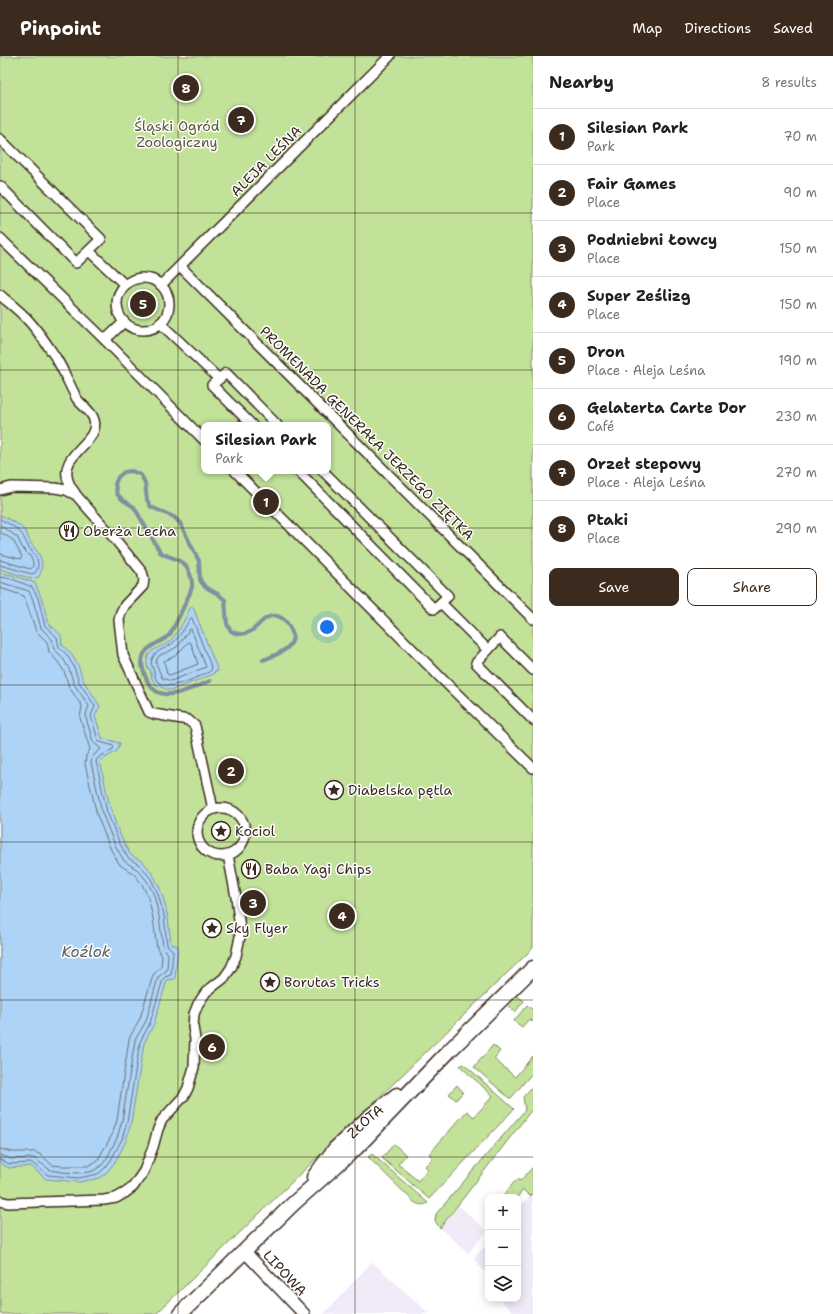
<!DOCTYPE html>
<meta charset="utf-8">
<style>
:root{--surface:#fff;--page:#f2f2f2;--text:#202124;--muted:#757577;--line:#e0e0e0;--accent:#3b2a1e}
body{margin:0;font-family:"Shantell Sans",sans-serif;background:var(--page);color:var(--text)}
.controls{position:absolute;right:12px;bottom:12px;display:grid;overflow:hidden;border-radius:8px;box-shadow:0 2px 10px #0003}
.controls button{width:36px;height:36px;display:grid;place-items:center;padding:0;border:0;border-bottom:1px solid var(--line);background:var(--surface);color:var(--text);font:20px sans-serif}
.you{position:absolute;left:327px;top:571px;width:14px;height:14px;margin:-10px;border:3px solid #fff;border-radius:50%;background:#1a73e8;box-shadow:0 0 0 6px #1a73e833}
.badge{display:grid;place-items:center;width:26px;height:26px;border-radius:50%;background:var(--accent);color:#fff;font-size:13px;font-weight:700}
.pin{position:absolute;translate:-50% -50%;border:2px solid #fff;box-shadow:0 1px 4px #0006}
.popup{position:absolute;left:201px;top:366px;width:130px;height:52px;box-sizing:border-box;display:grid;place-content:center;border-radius:8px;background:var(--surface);filter:drop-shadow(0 1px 3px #0005);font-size:13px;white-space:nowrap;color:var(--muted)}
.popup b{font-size:15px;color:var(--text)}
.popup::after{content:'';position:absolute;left:50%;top:100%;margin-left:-8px;border:8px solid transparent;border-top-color:var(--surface)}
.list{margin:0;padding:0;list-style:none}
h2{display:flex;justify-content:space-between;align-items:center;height:52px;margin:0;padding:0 16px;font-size:17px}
h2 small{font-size:13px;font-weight:400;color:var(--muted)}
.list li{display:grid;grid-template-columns:26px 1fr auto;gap:12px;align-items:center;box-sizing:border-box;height:56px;padding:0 16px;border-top:1px solid var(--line)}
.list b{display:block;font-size:15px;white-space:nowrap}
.list p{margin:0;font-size:13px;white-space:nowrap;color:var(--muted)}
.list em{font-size:13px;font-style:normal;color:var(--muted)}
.actions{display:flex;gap:8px;padding:12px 16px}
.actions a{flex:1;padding:9px 0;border:1px solid var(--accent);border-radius:8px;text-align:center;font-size:14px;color:var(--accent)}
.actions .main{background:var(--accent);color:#fff}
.icon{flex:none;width:22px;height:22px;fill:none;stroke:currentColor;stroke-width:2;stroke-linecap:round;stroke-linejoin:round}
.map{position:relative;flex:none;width:533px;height:1258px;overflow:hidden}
header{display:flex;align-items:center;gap:24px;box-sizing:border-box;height:56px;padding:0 20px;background:var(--accent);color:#fff}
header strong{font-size:19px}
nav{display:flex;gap:22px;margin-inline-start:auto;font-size:14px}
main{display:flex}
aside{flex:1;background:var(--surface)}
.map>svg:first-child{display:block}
.built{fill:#f0eaf9}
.green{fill:#c2e29a;stroke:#7e865c;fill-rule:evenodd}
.water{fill:#add4f7;stroke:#7f90a0}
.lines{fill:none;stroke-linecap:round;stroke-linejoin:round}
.shore{stroke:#696e75;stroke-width:1}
.stream{stroke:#7f90a0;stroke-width:4}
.pedestrian-casing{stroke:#3b2a1e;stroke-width:12}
.minor-casing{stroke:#3b2a1e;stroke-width:14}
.tertiary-casing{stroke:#3b2a1e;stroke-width:17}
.pedestrian{stroke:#fff;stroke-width:9}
.minor{stroke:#fff;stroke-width:11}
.tertiary{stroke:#fff;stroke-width:14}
.grid{fill:none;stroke:#3b2a1e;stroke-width:1;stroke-opacity:0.55}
.labels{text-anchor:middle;stroke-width:3;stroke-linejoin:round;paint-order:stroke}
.park-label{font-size:14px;fill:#5d583d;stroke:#fff}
.street-label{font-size:14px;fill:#3b2a1e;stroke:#fff}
.poi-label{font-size:14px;fill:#3b2a1e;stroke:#fff;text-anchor:start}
.water-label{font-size:15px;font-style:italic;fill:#5d5d5f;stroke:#fff}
</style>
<header>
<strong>Pinpoint</strong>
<nav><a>Map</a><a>Directions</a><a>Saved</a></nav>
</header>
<main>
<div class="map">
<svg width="533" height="1258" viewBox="0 0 533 1258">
<rect width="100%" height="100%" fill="#fff"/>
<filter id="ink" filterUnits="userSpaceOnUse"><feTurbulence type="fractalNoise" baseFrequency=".025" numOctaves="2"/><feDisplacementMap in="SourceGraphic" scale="8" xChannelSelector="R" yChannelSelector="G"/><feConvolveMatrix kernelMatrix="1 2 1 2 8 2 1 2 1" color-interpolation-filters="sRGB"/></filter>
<g filter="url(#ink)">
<g class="built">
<polygon points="533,1137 533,1258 515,1258 499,1243 518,1243 518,1153"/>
<polygon points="459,1150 487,1175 468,1197 440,1172"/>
<polygon points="488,1187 488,1219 473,1203"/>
<polygon points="372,1206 423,1252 429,1258 324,1258"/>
</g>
<g class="green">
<path d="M0,0H533V892L156,1258H0ZM204,369H328V415H204Z"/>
<polygon points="516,939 524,945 515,956 506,947"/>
<polygon points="527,949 533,954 533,964 532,966 529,963 522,971 514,965"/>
<polygon points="493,989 500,995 494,1003 515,1021 533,1000 533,1016 511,1042 509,1042 474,1011"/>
<polygon points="463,1008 465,1009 514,1053 429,1143 382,1102 394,1088 406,1099 398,1108 418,1125 428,1113 425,1110 433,1102 429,1098 467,1055 474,1061 493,1040 460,1010"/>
<polygon points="457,1029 463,1036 456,1044 449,1038"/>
<polygon points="533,1030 533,1052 440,1172 435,1165 436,1158 525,1054 523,1041"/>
<path d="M372,1098L428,1147C423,1150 419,1149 414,1146L368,1101Z"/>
<polygon points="533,1111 533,1137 530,1140 523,1134 517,1141 502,1141 517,1123 520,1125"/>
</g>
<g class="water">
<path d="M0,459C8,463 18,467 24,474C28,478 29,485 32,489C41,500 45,506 39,521L32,523L0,513Z"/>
<path d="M0,517L12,519L35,527L41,541L49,568L61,579L62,589L70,596L78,609L83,624L100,650L95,660L102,682L120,687L117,695L100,705C106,733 111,762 124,787C126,791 129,797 132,800C136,803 142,804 145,808C165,831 168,859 171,888L178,890L175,923L167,924L154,968L144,987L131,1067L126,1085L115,1106L108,1115L100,1122L79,1126L46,1123L31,1110L9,1112L0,1107Z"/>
<path d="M191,550L193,551L218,615L214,616V618L172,634H168L155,628L152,623L150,613H148C142,591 162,594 172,583C180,574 186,561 191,550Z"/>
</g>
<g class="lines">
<g class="shore">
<path d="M0,463C7,467 16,471 21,477C24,480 25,485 27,488C33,499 42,503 36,516L32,518L0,509"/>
<polyline points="0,469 17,481 23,493 30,500 33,506 33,511 30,513 0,504"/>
<polyline points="0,476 13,484 22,501 20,503 0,498"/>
<polyline points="0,521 12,523 32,531 38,542 45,570 57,581 59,591 67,599 74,611 79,626 95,650 91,660 98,684 100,686 114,690 113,693 98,702 96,705 107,756 120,788 128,802 141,810 151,823 158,838 164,859 167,889 173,895 171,919 165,921 163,923 150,967 140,986 127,1066 122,1083 111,1104 105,1112 98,1118 79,1122 48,1119 32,1107 10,1108 0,1104"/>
<polyline points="0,526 29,535 33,544 41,572 52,583 54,593 63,602 69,613 74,628 89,650 86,658 86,662 93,686 101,693 93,700 91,706 102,757 115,789 124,805 138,814 147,825 154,839 159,860 163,890 168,898 167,914 158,921 146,965 135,984 122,1065 117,1082 107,1102 102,1109 95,1114 90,1116 79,1117 62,1116 50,1114 34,1102 11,1103 0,1099"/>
<polyline points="0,532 24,540 36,575 47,586 49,596 58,606 64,615 69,631 82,650 80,662 90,693 86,700 85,708 97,759 110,792 120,809 134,818 142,828 148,841 153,862 157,892 162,900 161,910 153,919 140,962 129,983 117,1064 112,1079 97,1105 88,1110 63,1110 52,1109 41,1099 35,1096 12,1096 0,1093"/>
<path d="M192,562L212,613L209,616C196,621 170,636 158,626C153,621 155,613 151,608C152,593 167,594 175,585C181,578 186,570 190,563Z"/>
<polygon points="191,573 206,611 171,625 162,622 156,607 157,603 160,599 170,595 178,590 189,574"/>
<polygon points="189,586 191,587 198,608 170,619 167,618 164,605 175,600"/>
</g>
<path class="stream" d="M210,625C189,633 158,652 146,622C143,614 140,606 144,598C150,587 163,587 170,578C173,574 191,536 192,531C193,524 189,513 184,508C178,502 167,501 160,496L134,451L123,444L117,438L115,428L118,421L124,416L132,415L141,419L145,427L147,444L151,451L174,461L180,467L199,505L200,524L205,531L218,538L225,544L227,568L231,575C233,576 237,578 240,578C257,580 262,554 280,561C284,563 288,568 290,572C301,591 276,599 263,604"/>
<defs>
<g id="pedestrian">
<polyline points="0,83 101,183 76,207 0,130"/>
<polyline points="0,182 105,284 204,384"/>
<polyline points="89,195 125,229"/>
<polyline points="181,211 533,563"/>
<circle cx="143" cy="248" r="26"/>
<polyline points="161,229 390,0"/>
<path d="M0,239C8,246 16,252 23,259C36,271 46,287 56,302C64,315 70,330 77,343C82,350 92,355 94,364C101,387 56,398 69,427C70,431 73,434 75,437"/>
<polyline points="160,267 219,323 212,329 252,369"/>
<polyline points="105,284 124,266"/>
<polyline points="219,323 226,317 277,369"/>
<polyline points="235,415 443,624 533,712"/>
<polyline points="298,415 434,553 448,540 323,415"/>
<polyline points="0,434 11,431 55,432 66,434 76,439 114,482 142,516 144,523 143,530 125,549 121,556 119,564 123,599 149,656 154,658 188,664 195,670 213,753"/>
<polyline points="441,547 488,594"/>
<polyline points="533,614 500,581 476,607 533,664"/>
<circle cx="221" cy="776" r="24"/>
<polyline points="0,1145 8,1147 104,1144 116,1142 125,1137 133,1131 144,1115 153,1091 158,1073 162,1064 184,1040 188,1032 194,1011 195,983 193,971 194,958 198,948 206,936 224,922 231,912 236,900 240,881 240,872 236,841 228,799"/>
</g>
<polyline id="minor" points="245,1196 304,1258"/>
<g id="tertiary">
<path id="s1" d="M314,1121L335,1093L368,1062L397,1039"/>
<polyline points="180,1258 294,1147 356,1092 449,995 533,912"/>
</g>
</defs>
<use href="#pedestrian" class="pedestrian-casing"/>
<use href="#minor" class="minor-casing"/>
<use href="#tertiary" class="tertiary-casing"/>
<use href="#pedestrian" class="pedestrian"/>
<use href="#minor" class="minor"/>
<use href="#tertiary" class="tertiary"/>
</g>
</g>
<path class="grid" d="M178,0V1258M355,0V1258M0,157H533M0,314H533M0,472H533M0,629H533M0,786H533M0,944H533M0,1101H533"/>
<defs>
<symbol id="restaurant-ring" viewBox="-11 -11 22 22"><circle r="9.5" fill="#fff" stroke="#3b2a1e" stroke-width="1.5"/><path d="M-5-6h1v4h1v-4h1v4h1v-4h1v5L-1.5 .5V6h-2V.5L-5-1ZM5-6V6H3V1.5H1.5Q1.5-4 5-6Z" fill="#3b2a1e"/></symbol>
<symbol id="sight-ring" viewBox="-11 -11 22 22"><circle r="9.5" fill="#fff" stroke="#3b2a1e" stroke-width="1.5"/><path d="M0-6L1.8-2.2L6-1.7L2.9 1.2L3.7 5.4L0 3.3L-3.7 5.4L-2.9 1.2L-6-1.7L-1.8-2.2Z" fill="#3b2a1e"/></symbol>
</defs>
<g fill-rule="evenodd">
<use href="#restaurant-ring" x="58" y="464" width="22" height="22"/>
<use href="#sight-ring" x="323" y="723" width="22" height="22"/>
<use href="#sight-ring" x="210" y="764" width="22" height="22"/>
<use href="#restaurant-ring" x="240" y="802" width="22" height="22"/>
<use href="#sight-ring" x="201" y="861" width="22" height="22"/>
<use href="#sight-ring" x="259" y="915" width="22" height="22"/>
</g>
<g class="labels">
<g class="park-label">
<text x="177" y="75">Śląski Ogród<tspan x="177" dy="16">Zoologiczny</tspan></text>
</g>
<g class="street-label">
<text transform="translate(266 105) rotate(-45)" y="5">ALEJA LEŚNA</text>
<text transform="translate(367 377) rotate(45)" y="5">PROMENADA GENERAŁA JERZEGO ZIĘTKA</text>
<text dy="5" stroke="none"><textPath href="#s1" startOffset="76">ZŁOTA</textPath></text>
<text transform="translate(285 1217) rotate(47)" y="5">LIPOWA</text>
</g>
<g class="poi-label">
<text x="83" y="480">Oberża Lecha</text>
<text x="348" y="739">Diabelska pętla</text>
<text x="235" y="780">Kociol</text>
<text x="265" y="818">Baba Yagi Chips</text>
<text x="226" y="877">Sky Flyer</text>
<text x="284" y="931">Borutas Tricks</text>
</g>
<g class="water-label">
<text x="86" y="901">Koźlok</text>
</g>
</g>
</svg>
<div class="controls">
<button>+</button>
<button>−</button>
<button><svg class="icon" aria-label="layers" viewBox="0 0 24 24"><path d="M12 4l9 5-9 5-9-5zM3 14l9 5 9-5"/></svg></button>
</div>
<div class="you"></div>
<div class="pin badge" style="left:266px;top:446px">1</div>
<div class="popup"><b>Silesian Park</b>Park</div>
<div class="pin badge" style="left:231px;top:715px">2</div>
<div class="pin badge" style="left:253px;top:847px">3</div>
<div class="pin badge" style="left:342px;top:860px">4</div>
<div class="pin badge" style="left:143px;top:248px">5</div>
<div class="pin badge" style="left:212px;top:991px">6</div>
<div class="pin badge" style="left:241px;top:64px">7</div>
<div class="pin badge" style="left:186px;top:32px">8</div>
</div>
<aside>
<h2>Nearby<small>8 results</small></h2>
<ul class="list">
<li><span class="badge">1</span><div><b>Silesian Park</b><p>Park</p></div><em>70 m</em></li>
<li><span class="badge">2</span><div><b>Fair Games</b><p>Place</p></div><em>90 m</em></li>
<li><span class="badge">3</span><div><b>Podniebni Łowcy</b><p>Place</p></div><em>150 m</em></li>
<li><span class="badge">4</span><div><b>Super Ześlizg</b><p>Place</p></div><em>150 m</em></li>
<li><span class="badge">5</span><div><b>Dron</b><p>Place · Aleja Leśna</p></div><em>190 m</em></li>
<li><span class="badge">6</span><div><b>Gelaterta Carte Dor</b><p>Café</p></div><em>230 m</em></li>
<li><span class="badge">7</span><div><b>Orzeł stepowy</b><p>Place · Aleja Leśna</p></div><em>270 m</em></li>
<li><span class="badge">8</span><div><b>Ptaki</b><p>Place</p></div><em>290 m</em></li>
</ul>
<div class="actions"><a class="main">Save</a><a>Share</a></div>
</aside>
</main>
